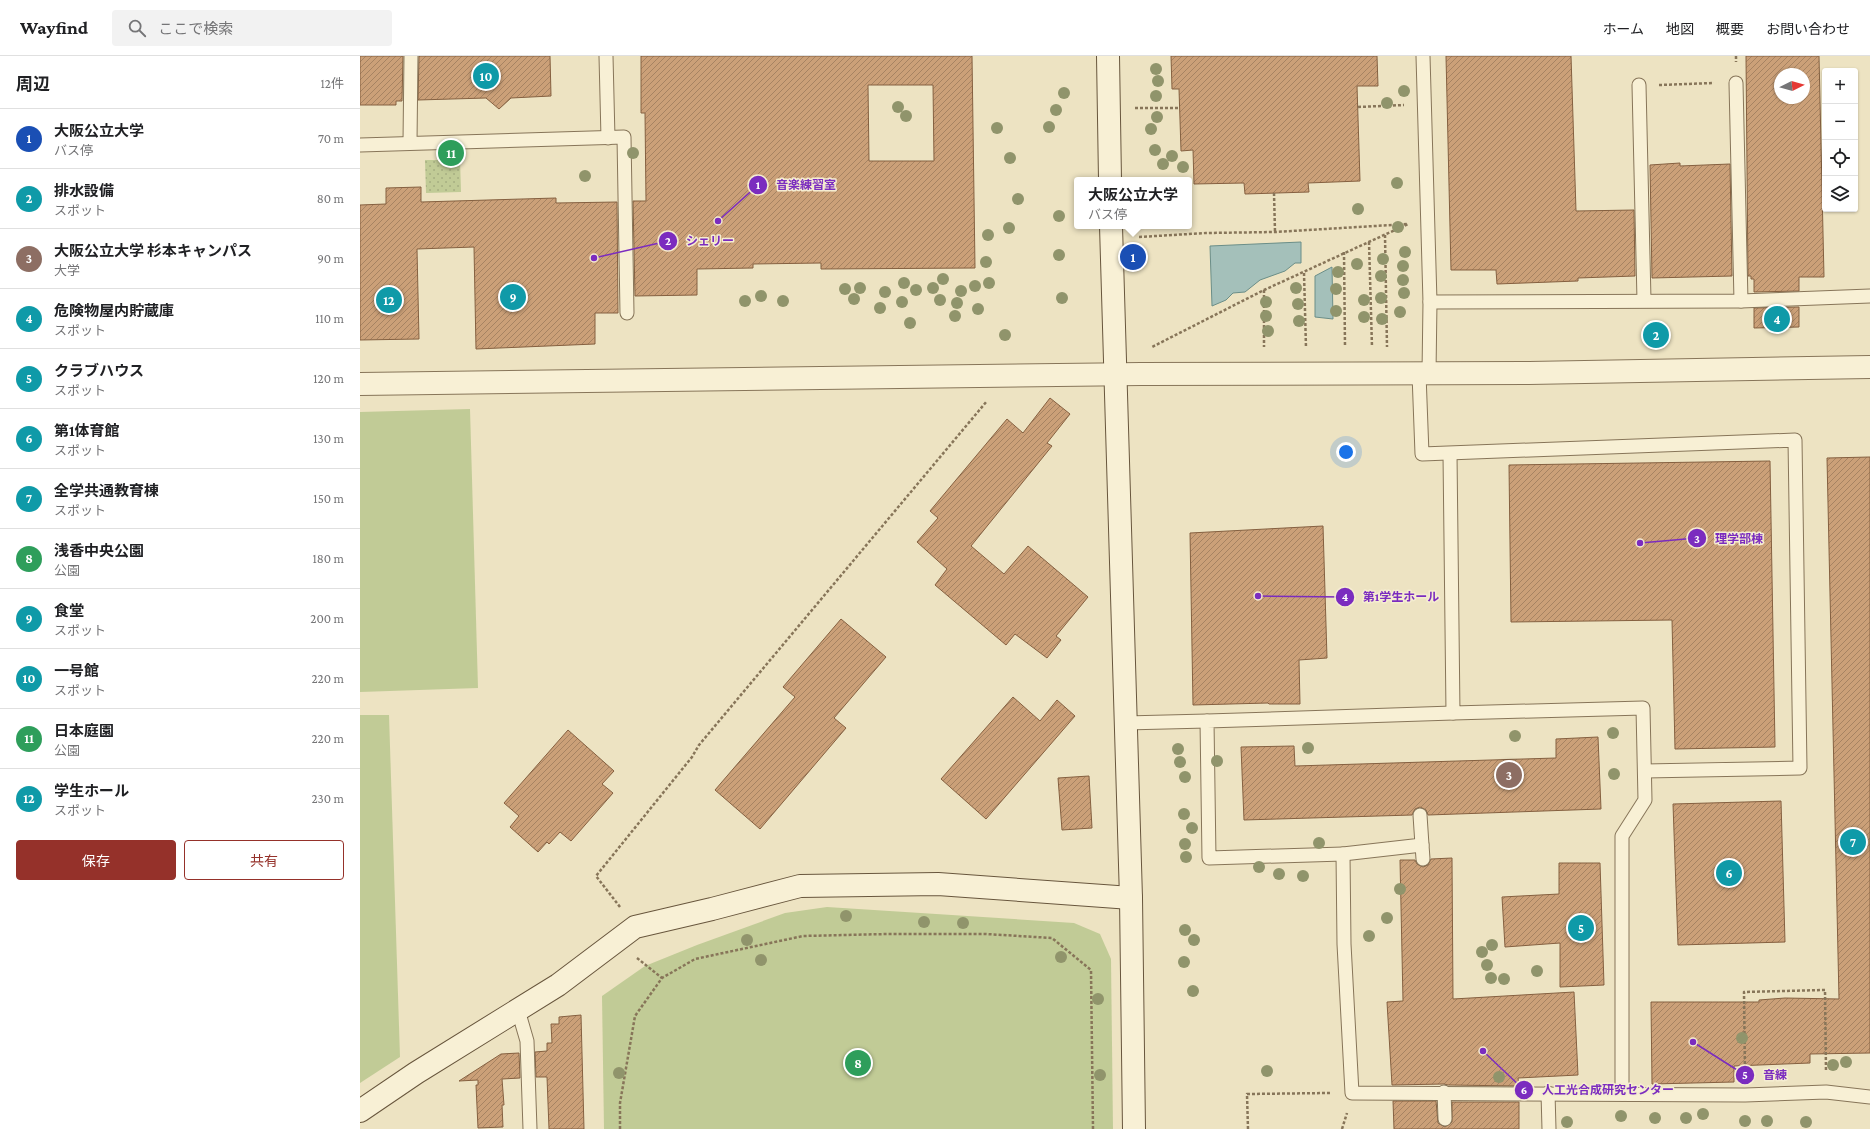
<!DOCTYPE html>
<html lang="ja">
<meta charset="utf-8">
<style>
:root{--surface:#fff;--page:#f2f2f2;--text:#202124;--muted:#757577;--line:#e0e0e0;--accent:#95312a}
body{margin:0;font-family:"Crimson Pro","Noto Sans JP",serif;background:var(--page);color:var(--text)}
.controls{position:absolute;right:12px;top:12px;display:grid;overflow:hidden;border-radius:4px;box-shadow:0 1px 3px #0004}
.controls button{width:36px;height:36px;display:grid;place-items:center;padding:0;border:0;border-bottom:1px solid var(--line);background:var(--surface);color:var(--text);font:20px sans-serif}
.compass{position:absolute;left:1414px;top:12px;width:36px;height:36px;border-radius:50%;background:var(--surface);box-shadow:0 1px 3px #0004;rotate:85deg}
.you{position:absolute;left:986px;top:396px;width:14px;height:14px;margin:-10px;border:3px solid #fff;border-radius:50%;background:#1a73e8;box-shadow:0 0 0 6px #1a73e833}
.badge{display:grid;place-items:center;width:26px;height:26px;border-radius:50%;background:var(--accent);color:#fff;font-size:13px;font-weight:700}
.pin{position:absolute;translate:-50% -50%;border:2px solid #fff;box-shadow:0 1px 4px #0006}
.popup{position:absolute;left:714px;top:121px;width:118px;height:52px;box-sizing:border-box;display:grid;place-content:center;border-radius:4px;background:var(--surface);filter:drop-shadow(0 1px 3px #0005);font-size:13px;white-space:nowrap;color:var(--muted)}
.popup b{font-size:15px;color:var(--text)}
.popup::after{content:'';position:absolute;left:50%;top:100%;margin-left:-8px;border:8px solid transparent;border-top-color:var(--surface)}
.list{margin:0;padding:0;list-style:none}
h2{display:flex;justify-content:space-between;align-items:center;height:52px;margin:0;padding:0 16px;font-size:17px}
h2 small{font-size:13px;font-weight:400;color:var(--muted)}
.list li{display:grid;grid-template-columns:26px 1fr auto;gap:12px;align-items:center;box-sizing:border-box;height:60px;padding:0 16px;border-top:1px solid var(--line)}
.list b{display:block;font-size:15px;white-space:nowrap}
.list p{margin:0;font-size:13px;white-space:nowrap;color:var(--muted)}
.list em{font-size:13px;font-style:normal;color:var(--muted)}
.actions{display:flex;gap:8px;padding:12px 16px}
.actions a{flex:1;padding:9px 0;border:1px solid var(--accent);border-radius:4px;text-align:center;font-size:14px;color:var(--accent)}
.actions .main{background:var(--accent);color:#fff}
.icon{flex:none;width:22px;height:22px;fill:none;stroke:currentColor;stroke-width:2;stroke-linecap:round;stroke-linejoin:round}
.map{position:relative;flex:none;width:1510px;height:1073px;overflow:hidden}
header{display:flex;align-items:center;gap:24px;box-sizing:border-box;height:56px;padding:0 20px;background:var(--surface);border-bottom:1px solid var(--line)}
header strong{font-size:19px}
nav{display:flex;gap:22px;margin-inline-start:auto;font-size:14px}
.search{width:280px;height:36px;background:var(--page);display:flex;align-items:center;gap:10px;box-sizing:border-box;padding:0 14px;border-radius:4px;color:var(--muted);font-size:15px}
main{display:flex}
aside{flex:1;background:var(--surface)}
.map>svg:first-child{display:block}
.grass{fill:url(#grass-dots)}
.park{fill:#c1cb96}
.water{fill:#a4c0ba;stroke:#6b8e88}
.building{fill:url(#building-hatch);stroke:#856040;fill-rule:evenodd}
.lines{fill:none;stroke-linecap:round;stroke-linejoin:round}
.lane-casing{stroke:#877559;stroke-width:15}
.street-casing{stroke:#877559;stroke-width:24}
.secondary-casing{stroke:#68563d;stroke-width:24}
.path{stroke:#877559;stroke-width:2.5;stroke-dasharray:3 2;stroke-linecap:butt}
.lane{stroke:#f8f0d5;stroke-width:13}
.street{stroke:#f8f0d5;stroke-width:22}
.secondary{stroke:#f8f0d5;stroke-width:22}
.tree{fill:#90946b}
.leader{fill:none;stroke:#7b2cbf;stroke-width:1.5}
.callout-dot{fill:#7b2cbf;stroke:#f5edd1;stroke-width:1.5}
.mark-label{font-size:12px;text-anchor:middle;font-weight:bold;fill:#fff}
.callout-label{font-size:12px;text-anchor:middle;font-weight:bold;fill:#7b2cbf;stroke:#f5edd1;stroke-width:3;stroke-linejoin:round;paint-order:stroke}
</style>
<header>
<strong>Wayfind</strong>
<div class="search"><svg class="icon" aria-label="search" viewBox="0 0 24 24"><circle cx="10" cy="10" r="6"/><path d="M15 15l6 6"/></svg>ここで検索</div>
<nav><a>ホーム</a><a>地図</a><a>概要</a><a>お問い合わせ</a></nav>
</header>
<main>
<aside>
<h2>周辺<small>12件</small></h2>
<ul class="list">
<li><span class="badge" style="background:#1a4fb4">1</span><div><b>大阪公立大学</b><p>バス停</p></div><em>70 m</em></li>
<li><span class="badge" style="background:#0f9aa8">2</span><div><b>排水設備</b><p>スポット</p></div><em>80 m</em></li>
<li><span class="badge" style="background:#8d6e63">3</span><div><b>大阪公立大学 杉本キャンパス</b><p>大学</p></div><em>90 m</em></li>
<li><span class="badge" style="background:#0f9aa8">4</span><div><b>危険物屋内貯蔵庫</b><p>スポット</p></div><em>110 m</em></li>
<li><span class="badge" style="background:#0f9aa8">5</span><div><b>クラブハウス</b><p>スポット</p></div><em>120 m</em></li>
<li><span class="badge" style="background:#0f9aa8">6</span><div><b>第1体育館</b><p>スポット</p></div><em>130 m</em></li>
<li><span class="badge" style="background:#0f9aa8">7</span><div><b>全学共通教育棟</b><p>スポット</p></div><em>150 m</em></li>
<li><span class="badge" style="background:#2e9e5b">8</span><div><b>浅香中央公園</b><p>公園</p></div><em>180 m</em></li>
<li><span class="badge" style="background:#0f9aa8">9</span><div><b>食堂</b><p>スポット</p></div><em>200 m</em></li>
<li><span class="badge" style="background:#0f9aa8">10</span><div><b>一号館</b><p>スポット</p></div><em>220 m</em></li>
<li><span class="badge" style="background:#2e9e5b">11</span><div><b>日本庭園</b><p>公園</p></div><em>220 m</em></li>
<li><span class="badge" style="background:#0f9aa8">12</span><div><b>学生ホール</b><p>スポット</p></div><em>230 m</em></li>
</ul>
<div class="actions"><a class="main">保存</a><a>共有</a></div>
</aside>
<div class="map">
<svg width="1510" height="1073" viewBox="0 0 1510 1073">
<defs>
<pattern id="grass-dots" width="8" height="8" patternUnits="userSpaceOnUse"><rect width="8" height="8" fill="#c1cb96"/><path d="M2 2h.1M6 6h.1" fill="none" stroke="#a6ae81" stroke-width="1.8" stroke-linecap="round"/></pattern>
<pattern id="building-hatch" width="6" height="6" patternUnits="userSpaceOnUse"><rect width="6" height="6" fill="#cba078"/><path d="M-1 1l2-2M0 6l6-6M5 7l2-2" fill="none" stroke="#a68362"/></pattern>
</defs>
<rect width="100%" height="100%" fill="#ede3c2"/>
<polygon class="grass" points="65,104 100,104 101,136 66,137"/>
<g class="park">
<polygon points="110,353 118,632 0,636 0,356"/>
<polygon points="0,659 29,659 40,1001 0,1027"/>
<polygon points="467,851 714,867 740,878 751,903 753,1073 244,1073 242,940 285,910 337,889 425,857"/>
</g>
<g class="water">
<polygon points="941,186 941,207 935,207 925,215 900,224 885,236 873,237 866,244 852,250 850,190"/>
<polygon points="972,211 973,263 955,261 955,220"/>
</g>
<g class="building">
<polygon points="0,0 43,0 42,45 36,45 36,49 0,49"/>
<polygon points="59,0 190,0 191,40 151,42 139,53 126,42 58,44"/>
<path d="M281,0H612L615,212L461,213V207L393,208V212L337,213V239L275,240L273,145H286L285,57H281ZM508,29H573L574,105H509Z"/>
<polygon points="811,0 1017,0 1018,30 997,30 1000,125 948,127 949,136 885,138 884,127 834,128 833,94 821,95 819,33 812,33"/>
<polygon points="1086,0 1211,0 1216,155 1274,154 1275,220 1218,222 1218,225 1137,228 1136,214 1091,214"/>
<path d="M1386,0H1459L1464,221H1439V235L1394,236V223H1391V220H1388ZM1420,18H1444V42H1420Z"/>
<polygon points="1320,107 1320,110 1370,108 1372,220 1292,222 1290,109"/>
<polygon points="61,131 61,146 196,142 196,147 257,146 258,257 235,257 235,288 116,293 114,191 57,193 59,283 0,284 0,149 26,148 26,132"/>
<polygon points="1439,251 1439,271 1394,272 1394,252"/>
<polygon points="690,342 710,358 687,387 692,390 611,490 644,518 668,490 728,541 696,580 701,584 687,602 655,578 646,589 575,529 587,513 557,486 578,462 570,455 647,363 663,377"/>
<polygon points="1510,401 1510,997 1450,998 1450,1007 1374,1010 1374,1026 1292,1028 1291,946 1399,946 1399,944 1425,942 1479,943 1467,402"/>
<polygon points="1410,405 1415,691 1315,693 1312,564 1151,566 1149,409"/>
<polygon points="963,470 967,602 939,604 940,648 909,648 908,647 833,649 830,477"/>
<polygon points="481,563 526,601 474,662 486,672 400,773 355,734 435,641 423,631"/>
<polygon points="653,641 680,665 697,644 715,660 626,763 581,723"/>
<polygon points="208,674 254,715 242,728 253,737 211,785 200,776 189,788 187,786 178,796 150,771 159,760 144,747"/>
<polygon points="1238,681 1241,753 1068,759 1066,754 1060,751 1055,753 1052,759 884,764 881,691 934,690 935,710 1196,702 1196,683"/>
<polygon points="729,720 732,772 702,774 698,722"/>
<polygon points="1421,745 1425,886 1318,889 1313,748"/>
<polygon points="1092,802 1093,943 1214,936 1218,1019 1158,1022 1159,1030 1088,1029 1084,1028 1032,1029 1027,946 1043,945 1040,804 1055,804 1057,808 1063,811 1068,809 1071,803"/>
<polygon points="1199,807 1240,807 1244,929 1200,931 1200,887 1145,891 1142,841 1199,838"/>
<polygon points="221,959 224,1073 189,1073 187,1021 176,1021 175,996 187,995 187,987 192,987 191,968 199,968 199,961"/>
<polygon points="159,997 160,1022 142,1023 144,1049 142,1049 143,1071 118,1072 116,1029 118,1029 118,1024 99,1025 141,998"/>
<polygon points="1033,1045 1076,1045 1078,1067 1085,1071 1092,1066 1092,1046 1159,1046 1159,1073 1034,1073"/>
</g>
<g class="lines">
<defs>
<g id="lane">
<polyline points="246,0 248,82"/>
<polyline points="1063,0 1070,246 1069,317"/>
<polyline points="1376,27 1381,245"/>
<polyline points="1279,29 1284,244"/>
<polyline points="50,86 51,0"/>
<polyline points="0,89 264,81 267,257"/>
<polyline points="1070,246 1381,245 1510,240"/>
<polyline points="1059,318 1062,398 1435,384 1440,712 1285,715"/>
<polyline points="1090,398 1093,657 1283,652 1285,744 1262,780 1262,1038"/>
<polyline points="1093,657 847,665 849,802 983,798 984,888 992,1037 1385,1039 1466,1036 1510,1041"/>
<polyline points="765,667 847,665"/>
<polyline points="1062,789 1063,803"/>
<polyline points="983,798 1062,789 1060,759"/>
<polyline points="158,954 167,985 170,1073"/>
<polyline points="1084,1036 1085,1063"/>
<polyline points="1188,1037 1189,1073"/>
</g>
<polyline id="street" points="0,328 781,318 1169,317 1510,311"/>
<g id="secondary">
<polyline points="748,0 750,124"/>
<polyline points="751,170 771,842 774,1073"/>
<polyline points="0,1055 56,1017 198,929 275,871 352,853 440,830 578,828 771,842"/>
</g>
</defs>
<use href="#lane" class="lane-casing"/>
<use href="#street" class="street-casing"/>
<use href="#secondary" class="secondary-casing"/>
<g class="path">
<polyline points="1376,0 1376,6"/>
<polyline points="1299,29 1354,27"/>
<polyline points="998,51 1044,49"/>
<polyline points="775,52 820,52"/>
<polyline points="914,137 915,176"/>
<polyline points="1025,179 1027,291"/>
<polyline points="779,181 846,177 915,176 1048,168 904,234 792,291"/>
<polyline points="1009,186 1012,291"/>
<polyline points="984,196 985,291"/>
<polyline points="944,217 946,292"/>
<polyline points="904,234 904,291"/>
<polyline points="260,851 236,820 332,701 339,689 627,345"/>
<polyline points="277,902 302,922"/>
<polyline points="1385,1018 1384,936 1465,934 1466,1016"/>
<polyline points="260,1073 260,1047 275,960 302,922 335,903 443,880 527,878 626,878 692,882 731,914 733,1073"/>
<polyline points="888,1073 887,1038 970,1037"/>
<polyline points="982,1073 987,1057"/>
</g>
<use href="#lane" class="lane"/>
<use href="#street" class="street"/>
<use href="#secondary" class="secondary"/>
</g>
<g class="tree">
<circle cx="796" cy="13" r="6"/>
<circle cx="798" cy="25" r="6"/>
<circle cx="1044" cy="35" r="6"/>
<circle cx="704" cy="37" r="6"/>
<circle cx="796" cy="40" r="6"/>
<circle cx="1027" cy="47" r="6"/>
<circle cx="538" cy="51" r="6"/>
<circle cx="696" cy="54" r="6"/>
<circle cx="546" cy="60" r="6"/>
<circle cx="797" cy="61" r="6"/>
<circle cx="689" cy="71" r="6"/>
<circle cx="637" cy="72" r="6"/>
<circle cx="791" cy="73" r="6"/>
<circle cx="795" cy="94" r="6"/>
<circle cx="273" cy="97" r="6"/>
<circle cx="812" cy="100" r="6"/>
<circle cx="650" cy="102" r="6"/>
<circle cx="803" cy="108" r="6"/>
<circle cx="823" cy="111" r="6"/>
<circle cx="225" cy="120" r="6"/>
<circle cx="1037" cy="127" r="6"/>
<circle cx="658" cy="143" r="6"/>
<circle cx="998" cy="153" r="6"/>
<circle cx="699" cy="160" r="6"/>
<circle cx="1038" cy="171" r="6"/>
<circle cx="649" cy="172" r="6"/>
<circle cx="628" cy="179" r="6"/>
<circle cx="1045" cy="196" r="6"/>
<circle cx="699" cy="199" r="6"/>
<circle cx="1023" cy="203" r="6"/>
<circle cx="626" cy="206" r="6"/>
<circle cx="997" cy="208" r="6"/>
<circle cx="1043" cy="210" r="6"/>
<circle cx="978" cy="216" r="6"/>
<circle cx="1021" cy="220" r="6"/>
<circle cx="583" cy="223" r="6"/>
<circle cx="1043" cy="224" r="6"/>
<circle cx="544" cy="227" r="6"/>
<circle cx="629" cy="227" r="6"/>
<circle cx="615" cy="230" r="6"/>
<circle cx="500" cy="232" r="6"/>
<circle cx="573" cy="232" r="6"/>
<circle cx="936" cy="232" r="6"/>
<circle cx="485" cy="233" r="6"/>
<circle cx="976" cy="233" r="6"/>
<circle cx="556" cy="234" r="6"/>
<circle cx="601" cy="235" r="6"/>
<circle cx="525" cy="236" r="6"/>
<circle cx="1044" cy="237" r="6"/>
<circle cx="401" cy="240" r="6"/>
<circle cx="702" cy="242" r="6"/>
<circle cx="1021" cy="242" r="6"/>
<circle cx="494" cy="243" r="6"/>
<circle cx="580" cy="244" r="6"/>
<circle cx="1004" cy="244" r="6"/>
<circle cx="385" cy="245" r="6"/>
<circle cx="423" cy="245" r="6"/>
<circle cx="542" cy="246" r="6"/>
<circle cx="906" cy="246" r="6"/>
<circle cx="597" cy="247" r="6"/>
<circle cx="938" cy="248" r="6"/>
<circle cx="520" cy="252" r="6"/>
<circle cx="618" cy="253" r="6"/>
<circle cx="976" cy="255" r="6"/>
<circle cx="1040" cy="256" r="6"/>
<circle cx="595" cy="260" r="6"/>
<circle cx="906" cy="260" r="6"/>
<circle cx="1004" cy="261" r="6"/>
<circle cx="1022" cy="263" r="6"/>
<circle cx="939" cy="265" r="6"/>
<circle cx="550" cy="267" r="6"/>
<circle cx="908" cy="275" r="6"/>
<circle cx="645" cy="279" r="6"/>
<circle cx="1253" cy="677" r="6"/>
<circle cx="1155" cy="680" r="6"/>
<circle cx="948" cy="692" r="6"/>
<circle cx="818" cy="693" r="6"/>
<circle cx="857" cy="705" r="6"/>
<circle cx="820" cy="706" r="6"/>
<circle cx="1254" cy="718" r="6"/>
<circle cx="825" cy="721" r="6"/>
<circle cx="824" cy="758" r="6"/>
<circle cx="832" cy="772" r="6"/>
<circle cx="959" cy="787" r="6"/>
<circle cx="825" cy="788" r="6"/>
<circle cx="826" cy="801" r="6"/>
<circle cx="899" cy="811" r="6"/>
<circle cx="919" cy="818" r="6"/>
<circle cx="943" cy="820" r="6"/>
<circle cx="1040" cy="833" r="6"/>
<circle cx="486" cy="860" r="6"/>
<circle cx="1027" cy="862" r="6"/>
<circle cx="564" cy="866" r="6"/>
<circle cx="603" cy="867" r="6"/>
<circle cx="825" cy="874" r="6"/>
<circle cx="1009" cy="880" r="6"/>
<circle cx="387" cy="884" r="6"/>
<circle cx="834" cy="884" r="6"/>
<circle cx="1132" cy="889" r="6"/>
<circle cx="1122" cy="896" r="6"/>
<circle cx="701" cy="901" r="6"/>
<circle cx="401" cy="904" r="6"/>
<circle cx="824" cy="906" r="6"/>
<circle cx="1127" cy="909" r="6"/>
<circle cx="1177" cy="915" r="6"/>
<circle cx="1131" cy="922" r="6"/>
<circle cx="1144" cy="923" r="6"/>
<circle cx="833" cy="935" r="6"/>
<circle cx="738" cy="943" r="6"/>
<circle cx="1382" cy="982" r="6"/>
<circle cx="1486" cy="1006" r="6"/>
<circle cx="1473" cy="1009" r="6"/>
<circle cx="907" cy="1015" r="6"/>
<circle cx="259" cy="1017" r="6"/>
<circle cx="740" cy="1019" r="6"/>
<circle cx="1139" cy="1021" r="6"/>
<circle cx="1343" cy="1058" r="6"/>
<circle cx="1261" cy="1060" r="6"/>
<circle cx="1295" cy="1062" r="6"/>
<circle cx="1326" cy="1062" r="6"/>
<circle cx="1385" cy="1065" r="6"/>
<circle cx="1407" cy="1065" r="6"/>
<circle cx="1207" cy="1066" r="6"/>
<circle cx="1446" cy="1066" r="6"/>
</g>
<path class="leader" d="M358 165L398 129M234 202L308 185M1280 487L1337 482M898 540L985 541M1333 986L1385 1019M1123 995L1164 1034"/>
<g class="callout-dot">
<circle cx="358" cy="165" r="4"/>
<circle cx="234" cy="202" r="4"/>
<circle cx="1280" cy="487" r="4"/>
<circle cx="898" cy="540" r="4"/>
<circle cx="1333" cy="986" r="4"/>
<circle cx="1123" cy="995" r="4"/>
<circle cx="398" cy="129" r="10"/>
<circle cx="308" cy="185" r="10"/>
<circle cx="1337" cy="482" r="10"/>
<circle cx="985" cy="541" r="10"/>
<circle cx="1385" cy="1019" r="10"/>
<circle cx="1164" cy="1034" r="10"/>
</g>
<g class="mark-label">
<text x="398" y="133">1</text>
<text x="308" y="189">2</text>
<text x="1337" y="487">3</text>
<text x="985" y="545">4</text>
<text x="1385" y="1023">5</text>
<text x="1164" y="1038">6</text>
</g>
<g class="callout-label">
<text x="446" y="133">音楽練習室</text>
<text x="350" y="189">シェリー</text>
<text x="1379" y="487">理学部棟</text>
<text x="1041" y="545">第1学生ホール</text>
<text x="1415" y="1023">音練</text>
<text x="1248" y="1038">人工光合成研究センター</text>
</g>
</svg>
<div class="controls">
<button>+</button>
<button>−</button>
<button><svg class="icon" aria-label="locate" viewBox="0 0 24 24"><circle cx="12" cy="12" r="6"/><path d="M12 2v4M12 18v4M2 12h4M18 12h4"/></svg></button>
<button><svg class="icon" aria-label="layers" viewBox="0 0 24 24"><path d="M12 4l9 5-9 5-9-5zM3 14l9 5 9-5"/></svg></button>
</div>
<svg class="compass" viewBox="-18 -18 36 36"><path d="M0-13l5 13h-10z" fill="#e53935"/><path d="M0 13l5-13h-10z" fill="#757577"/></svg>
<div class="you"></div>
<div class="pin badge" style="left:773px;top:201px;background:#1a4fb4">1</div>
<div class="popup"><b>大阪公立大学</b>バス停</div>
<div class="pin badge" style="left:1296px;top:279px;background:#0f9aa8">2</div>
<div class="pin badge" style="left:1149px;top:719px;background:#8d6e63">3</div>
<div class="pin badge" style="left:1417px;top:263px;background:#0f9aa8">4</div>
<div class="pin badge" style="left:1221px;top:872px;background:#0f9aa8">5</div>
<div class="pin badge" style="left:1369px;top:817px;background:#0f9aa8">6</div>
<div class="pin badge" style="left:1493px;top:786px;background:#0f9aa8">7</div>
<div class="pin badge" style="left:498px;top:1007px;background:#2e9e5b">8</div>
<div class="pin badge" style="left:153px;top:241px;background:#0f9aa8">9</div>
<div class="pin badge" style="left:126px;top:20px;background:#0f9aa8">10</div>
<div class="pin badge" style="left:91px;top:97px;background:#2e9e5b">11</div>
<div class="pin badge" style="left:29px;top:244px;background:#0f9aa8">12</div>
</div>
</main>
